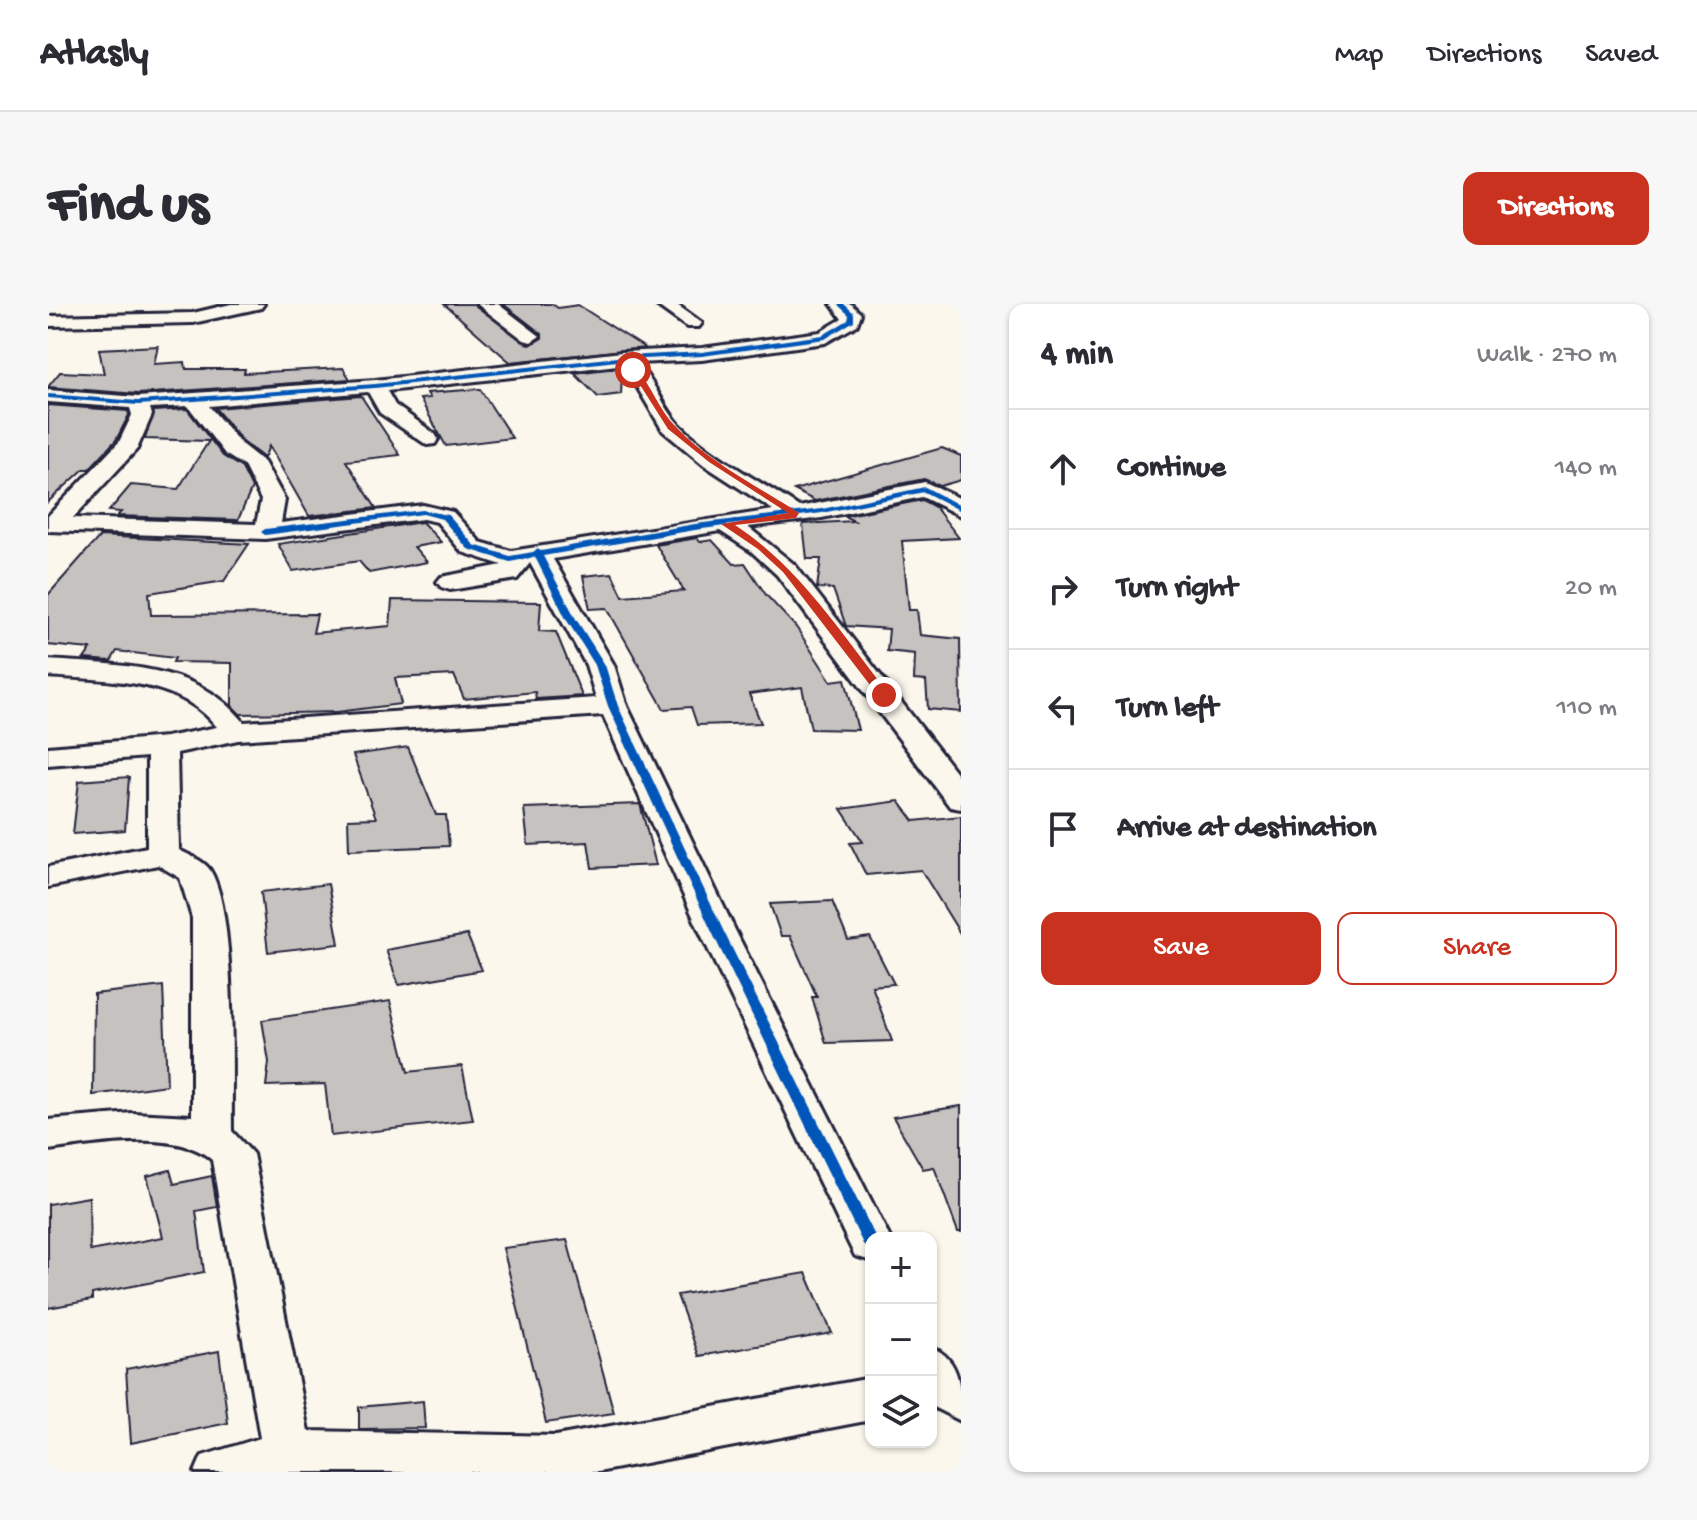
<!DOCTYPE html>
<meta charset="utf-8">
<style>
:root{--surface:#fff;--page:#f7f7f7;--text:#2b2b33;--muted:#7c7c81;--line:#e1e1e2;--accent:#c8321e}
body{margin:0;font-family:"Gochi Hand",sans-serif;background:var(--page);color:var(--text)}
.controls{position:absolute;right:24px;bottom:24px;display:grid;overflow:hidden;border-radius:16px;box-shadow:0 2px 6px #0004}
.controls button{width:72px;height:72px;display:grid;place-items:center;padding:0;border:0;border-bottom:2px solid var(--line);background:var(--surface);color:var(--text);font:40px sans-serif}
.stop{position:absolute;width:24px;height:24px;margin:-18px;border:6px solid #c8321e;border-radius:50%;background:#fff}
.stop.end{background:#c8321e;border-color:#fff;box-shadow:0 2px 8px #0008}
.list{margin:0;padding:0;list-style:none}
h2{display:flex;justify-content:space-between;align-items:center;height:104px;margin:0;padding:0 32px;font-size:34px}
h2 small{font-size:26px;font-weight:400;color:var(--muted)}
.list li{display:grid;grid-template-columns:52px 1fr auto;gap:24px;align-items:center;box-sizing:border-box;height:120px;padding:0 32px;border-top:2px solid var(--line)}
.list b{display:block;font-size:30px;white-space:nowrap}
.list em{font-size:26px;font-style:normal;color:var(--muted)}
.actions{display:flex;gap:16px;padding:24px 32px}
.actions a{flex:1;padding:18px 0;border:2px solid var(--accent);border-radius:16px;text-align:center;font-size:28px;color:var(--accent)}
.actions .main{background:var(--accent);color:#fff}
.icon{flex:none;width:44px;height:44px;fill:none;stroke:currentColor;stroke-width:2;stroke-linecap:round;stroke-linejoin:round}
.map{position:relative;flex:none;width:913px;height:1168px;overflow:hidden;border-radius:16px}
header{display:flex;align-items:center;gap:48px;box-sizing:border-box;height:112px;padding:0 40px;background:var(--surface);border-bottom:2px solid var(--line)}
header strong{font-size:38px}
nav{display:flex;gap:44px;margin-inline-start:auto;font-size:28px}
.intro{display:flex;align-items:center;justify-content:space-between;box-sizing:border-box;height:192px;padding:0 48px}
h1{margin:0;font-size:56px}
.button{padding:20px 36px;border-radius:16px;background:var(--accent);color:#fff;font-size:28px;font-weight:700}
main{display:flex;gap:48px;padding:0 48px}
aside{flex:1;background:var(--surface);border-radius:16px;box-shadow:0 2px 6px #0004}
.map>svg:first-child{display:block}
.building{fill:#c6c2c0;stroke:#22223b;stroke-width:2}
.lines{fill:none;stroke-linecap:round;stroke-linejoin:round}
.street-casing{stroke:#22223b;stroke-width:6}
.street{fill:#fbf7ec;fill-rule:evenodd}
.cycleway-casing{stroke:#fbf7ec;stroke-width:5}
.cycleway{fill:#0057b8;fill-rule:evenodd}
.route{fill:#c8321e}
</style>
<header>
<strong>Atlasly</strong>
<nav><a>Map</a><a>Directions</a><a>Saved</a></nav>
</header>
<div class="intro"><h1>Find us</h1><a class="button">Directions</a></div>
<main>
<div class="map">
<svg width="913" height="1168" viewBox="0 0 913 1168">
<rect width="100%" height="100%" fill="#fbf7ec"/>
<filter id="ink" filterUnits="userSpaceOnUse"><feTurbulence type="fractalNoise" baseFrequency=".0125" numOctaves="2"/><feDisplacementMap in="SourceGraphic" scale="16" xChannelSelector="R" yChannelSelector="G"/><feConvolveMatrix kernelMatrix="1 2 1 2 8 2 1 2 1" color-interpolation-filters="sRGB"/></filter>
<g filter="url(#ink)">
<g class="building">
<polygon points="396,0 426,0 482,41 494,34 494,30 455,0 504,0 510,4 530,1 597,44 462,58"/>
<polygon points="110,42 106,60 137,58 138,65 197,65 196,69 295,64 302,75 90,90 0,83 12,68 56,70 51,45"/>
<polygon points="569,64 574,71 573,90 550,93 526,69"/>
<polygon points="432,85 464,134 398,142 372,95 382,94 379,89"/>
<polygon points="313,92 352,151 298,157 328,204 261,212 221,142 216,154 195,138 167,104"/>
<polygon points="0,101 80,107 81,111 68,136 41,165 36,165 0,198"/>
<polygon points="139,105 175,152 194,164 204,184 190,216 69,212 73,208 61,207 83,181 130,185 161,137 97,135 106,107"/>
<polygon points="894,144 913,152 913,176 892,182 876,175 767,197 746,186"/>
<polygon points="874,196 887,203 911,234 854,237 861,306 869,306 872,331 912,335 913,408 880,405 878,377 866,376 867,350 839,347 841,325 798,322 785,285 769,284 773,255 759,255 755,220 806,217 796,212"/>
<polygon points="374,218 393,238 366,243 379,258 321,269 311,257 245,267 230,240"/>
<polygon points="52,232 201,240 176,277 101,289 103,311 269,310 265,329 342,322 344,296 493,298 491,327 508,328 534,392 488,395 487,388 416,395 406,371 347,374 353,400 289,408 192,410 184,402 184,359 125,358 127,354 69,347 63,357 36,355 43,345 0,341 0,291"/>
<polygon points="649,234 652,238 664,236 686,260 697,259 718,291 748,323 783,377 797,375 810,426 763,425 754,383 701,390 713,419 649,421 643,403 616,405 559,304 542,305 535,272 564,269 575,292 636,287 608,241"/>
<polygon points="360,443 388,511 398,511 401,542 301,546 300,515 328,514 305,451"/>
<polygon points="81,473 77,526 25,530 31,477"/>
<polygon points="851,497 866,517 913,512 913,631 873,566 818,571 802,539 815,538 793,505"/>
<polygon points="592,500 608,561 544,564 540,538 480,541 476,504"/>
<polygon points="280,580 291,640 220,648 213,588"/>
<polygon points="784,597 800,636 822,633 846,680 824,682 844,737 778,739 764,693 769,693 742,632 733,632 722,600"/>
<polygon points="419,631 434,666 351,681 338,646"/>
<polygon points="115,682 119,781 45,791 46,690"/>
<polygon points="342,697 360,768 414,762 425,816 283,832 277,780 218,782 221,758 214,716"/>
<polygon points="913,802 913,928 910,928 886,863 875,865 845,813"/>
<polygon points="122,866 126,880 164,872 169,903 148,907 156,968 44,990 44,996 0,1004 0,900 41,893 42,947 115,933 99,872"/>
<polygon points="519,936 566,1109 498,1119 455,944"/>
<polygon points="758,969 784,1029 651,1052 629,991"/>
<polygon points="171,1047 180,1119 83,1139 78,1065"/>
<polygon points="375,1097 377,1124 311,1125 311,1103"/>
</g>
<g class="lines">
<defs>
<g id="street">
<polygon points="183,0 216,0 213,4 145,19 0,22 0,12 145,9"/>
<polygon points="429,0 450,0 492,32 483,38 476,36"/>
<polygon points="607,0 628,0 654,19 651,23 639,23"/>
<path d="M783,0H803L813,10L809,21L777,39L654,56L589,59C607,77 615,104 632,121C666,154 712,177 751,203L877,178L913,195V212L874,193L774,214L700,223L747,261L913,475V505L902,503L729,271L704,248L672,227L505,255L566,361L579,402L687,626L842,934H823V957L807,952L801,940L651,626L555,411L190,436L129,449L131,546C141,551 156,557 162,566C189,608 183,770 184,827L205,850L260,1127L508,1132L823,1074V1116L550,1168H147L154,1152L212,1134L164,856C131,824 43,840 0,846V816L84,809L144,812V614L132,574L110,561L0,583V563L99,543V453L0,461V443L118,433L169,423C130,373 57,377 0,372V356C69,361 149,359 196,418L548,394L538,361L482,259L469,275L402,286L393,283L389,278L393,273L454,261L414,248L389,218L375,215L217,235L0,227V212L71,138L84,111L82,104L0,98V86L90,93L327,76L574,48L654,44L772,28L794,15ZM570,61L589,83L615,127L656,161L725,206L463,247L432,238L405,208L375,201L233,219L237,196L216,158L193,140L161,102L320,88L332,109L379,141L387,140L390,135L387,130L347,101L339,87ZM140,102L177,150L196,162L213,196L208,220L25,214L89,145L104,111L102,104Z"/>
<path d="M883,1043C913,1055 913,1085 913,1117L883,1102Z"/>
</g>
</defs>
<use href="#street" class="street-casing"/>
<use href="#street" class="street"/>
<defs>
<g id="cycleway">
<polygon points="789,0 796,0 806,9 806,17 777,35 654,52 578,56 327,84 90,101 0,94 0,90 90,97 327,80 578,52 654,48 775,31 800,16 801,11"/>
<polygon points="877,183 913,202 913,207 876,188 774,209 647,226 495,252 528,315 557,361 570,402 675,626 828,934 823,934 823,946 818,944 815,940 663,626 560,402 547,361 518,315 487,253 462,258 420,245 394,215 375,210 217,231 213,228 217,225 375,206 400,211 426,241 462,252 485,248 489,245 493,247 647,220 774,205"/>
</g>
</defs>
<use href="#cycleway" class="cycleway-casing"/>
<use href="#cycleway" class="cycleway"/>
</g>
</g>
<path class="route" d="M582,65H588C604,82 611,106 627,122C660,158 711,183 751,209L748,214L687,221C751,263 793,329 840,389V394H832L735,268L710,245L673,220L740,209L661,158L620,125Z"/>
</svg>
<div class="controls">
<button>+</button>
<button>−</button>
<button><svg class="icon" aria-label="layers" viewBox="0 0 24 24"><path d="M12 4l9 5-9 5-9-5zM3 14l9 5 9-5"/></svg></button>
</div>
<div class="stop" style="left:585px;top:66px"></div>
<div class="stop end" style="left:836px;top:391px"></div>
</div>
<aside>
<h2>4 min<small>Walk · 270 m</small></h2>
<ul class="list">
<li><svg class="icon" aria-label="ahead" viewBox="0 0 24 24"><path d="M12 20V5M6 11l6-6 6 6"/></svg><div><b>Continue</b></div><em>140 m</em></li>
<li><svg class="icon" aria-label="right" viewBox="0 0 24 24"><path d="M7 20v-9h11M14 6l5 5-5 5"/></svg><div><b>Turn right</b></div><em>20 m</em></li>
<li><svg class="icon" aria-label="left" viewBox="0 0 24 24"><path d="M17 20v-9H6M10 6l-5 5 5 5"/></svg><div><b>Turn left</b></div><em>110 m</em></li>
<li><svg class="icon" aria-label="arrive" viewBox="0 0 24 24"><path d="M6 21V4h12l-3 4 3 4H6"/></svg><div><b>Arrive at destination</b></div></li>
</ul>
<div class="actions"><a class="main">Save</a><a>Share</a></div>
</aside>
</main>
